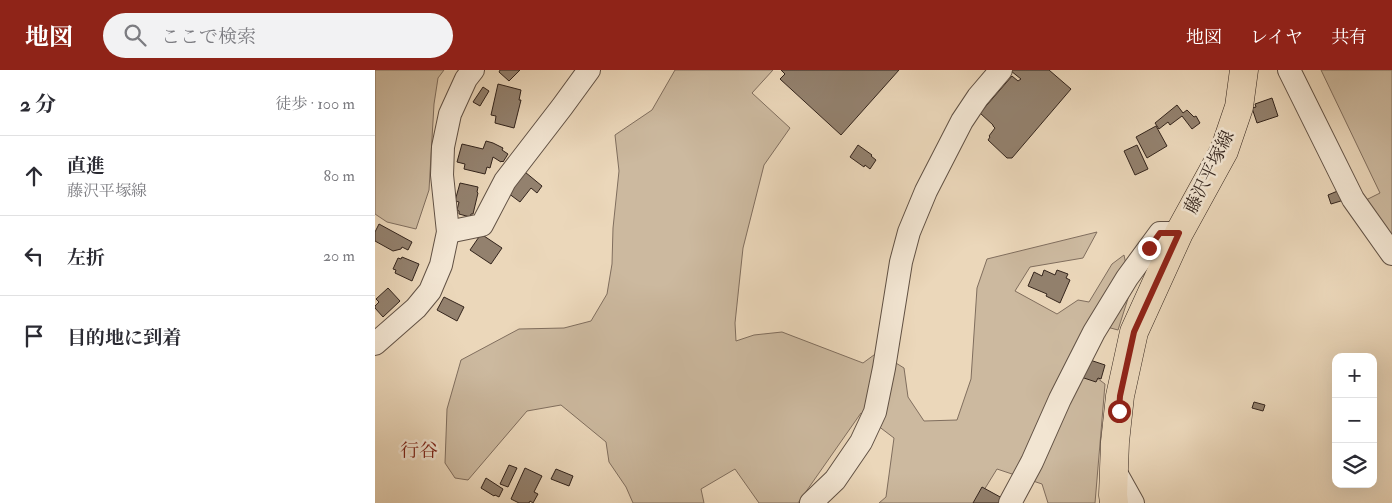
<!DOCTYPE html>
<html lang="ja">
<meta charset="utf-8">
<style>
:root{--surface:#fff;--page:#f2f2f3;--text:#2b2b33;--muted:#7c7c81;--line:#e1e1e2;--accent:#8f2418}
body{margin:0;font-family:"IM FELL Double Pica","Noto Serif JP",serif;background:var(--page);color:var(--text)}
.controls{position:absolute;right:15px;bottom:15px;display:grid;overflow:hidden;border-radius:10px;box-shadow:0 5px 20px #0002}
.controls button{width:45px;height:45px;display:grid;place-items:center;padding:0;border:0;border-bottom:1px solid var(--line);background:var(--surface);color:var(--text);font:25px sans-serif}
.stop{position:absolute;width:15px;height:15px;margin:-11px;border:4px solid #8f2418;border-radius:50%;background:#fff}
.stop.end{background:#8f2418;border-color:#fff;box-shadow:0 1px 5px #0008}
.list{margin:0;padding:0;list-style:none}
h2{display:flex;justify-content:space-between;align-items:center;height:65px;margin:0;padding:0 20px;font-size:21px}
h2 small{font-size:16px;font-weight:400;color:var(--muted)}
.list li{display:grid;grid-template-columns:32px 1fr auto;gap:15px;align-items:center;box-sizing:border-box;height:80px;padding:0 20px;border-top:1px solid var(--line)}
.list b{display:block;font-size:19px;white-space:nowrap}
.list p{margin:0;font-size:16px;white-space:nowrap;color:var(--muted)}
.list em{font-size:16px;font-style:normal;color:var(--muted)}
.icon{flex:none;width:28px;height:28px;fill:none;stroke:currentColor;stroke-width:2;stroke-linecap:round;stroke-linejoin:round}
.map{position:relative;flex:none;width:1017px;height:433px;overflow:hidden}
header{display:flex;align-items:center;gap:30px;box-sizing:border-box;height:70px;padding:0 25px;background:var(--accent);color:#fff}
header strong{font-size:24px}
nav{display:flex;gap:28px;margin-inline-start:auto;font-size:18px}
.search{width:350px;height:45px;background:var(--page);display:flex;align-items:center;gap:12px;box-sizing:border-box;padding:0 18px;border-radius:28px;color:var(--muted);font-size:19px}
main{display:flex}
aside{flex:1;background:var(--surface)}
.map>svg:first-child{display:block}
.green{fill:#ccb99f;stroke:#806e5e}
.building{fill:#93816e;stroke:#33241c}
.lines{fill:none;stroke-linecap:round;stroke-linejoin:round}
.minor-casing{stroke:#615144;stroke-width:24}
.major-casing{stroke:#33241c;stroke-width:29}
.minor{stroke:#f2e5d2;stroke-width:22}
.major{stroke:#ebd7ba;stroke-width:28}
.route{stroke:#8f2418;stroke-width:6}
.labels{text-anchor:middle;stroke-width:5;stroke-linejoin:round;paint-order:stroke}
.street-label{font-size:18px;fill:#33241c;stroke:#f2e5d2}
.neighbourhood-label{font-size:19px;fill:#7a1f14;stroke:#f2e5d2}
</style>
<header>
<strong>地図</strong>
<div class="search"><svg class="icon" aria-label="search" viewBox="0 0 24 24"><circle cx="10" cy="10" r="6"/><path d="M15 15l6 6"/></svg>ここで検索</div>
<nav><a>地図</a><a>レイヤ</a><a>共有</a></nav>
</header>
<main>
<aside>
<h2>2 分<small>徒歩 · 100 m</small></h2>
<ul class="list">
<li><svg class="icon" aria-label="ahead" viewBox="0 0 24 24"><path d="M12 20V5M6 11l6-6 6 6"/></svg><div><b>直進</b><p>藤沢平塚線</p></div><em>80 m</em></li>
<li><svg class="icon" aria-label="left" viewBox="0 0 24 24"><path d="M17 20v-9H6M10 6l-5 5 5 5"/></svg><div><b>左折</b></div><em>20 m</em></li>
<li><svg class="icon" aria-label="arrive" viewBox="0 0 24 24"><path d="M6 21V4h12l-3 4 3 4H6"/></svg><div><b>目的地に到着</b></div></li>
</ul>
</aside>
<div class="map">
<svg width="1017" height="433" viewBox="0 0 1017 433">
<rect width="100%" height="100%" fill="#ebd7ba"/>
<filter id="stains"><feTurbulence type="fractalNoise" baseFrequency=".004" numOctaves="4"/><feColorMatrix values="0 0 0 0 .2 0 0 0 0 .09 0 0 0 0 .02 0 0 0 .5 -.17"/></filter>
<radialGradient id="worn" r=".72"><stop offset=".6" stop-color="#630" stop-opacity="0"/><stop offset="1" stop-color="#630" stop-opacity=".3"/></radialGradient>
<g class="green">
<polygon points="0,0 69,0 63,8 59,34 54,120 41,159 12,152 0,144"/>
<polygon points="300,0 398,0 377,23 415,58 389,95 368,178 360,253 361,271 379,265 407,262 488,293 503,282 529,298 533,327 549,351 582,350 596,309 602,218 612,189 722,162 708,188 655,197 640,221 682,244 703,230 714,232 737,194 749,185 756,219 743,260 717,253 694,287 730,314 720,433 673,433 667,414 622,399 601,433 504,433 511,427 519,368 486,343 423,433 384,433 360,399 326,419 329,433 258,433 251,417 234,392 231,372 186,335 152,341 93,410 80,408 70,393 72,339 86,290 144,259 189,258 216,251 232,224 237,194 238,158 244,101 240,65 277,40"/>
<polygon points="946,0 1017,0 1017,170 989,131 1005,123"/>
</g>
<g class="building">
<polygon points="125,0 145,0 134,11 124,2"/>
<polygon points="406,0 524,0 466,65 405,9 410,4"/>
<polygon points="637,0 674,0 696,19 637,88 632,88 613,70 615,67 614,66 620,58 618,56 618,55 605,43 637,6 643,11 646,9 636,1"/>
<polygon points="123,14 146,20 144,30 146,30 139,58 120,53 121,46 116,45"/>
<polygon points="108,17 114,21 105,36 98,32"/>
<polygon points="897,28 903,46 882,53 877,38 881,37 880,34"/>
<polygon points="802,35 808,43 812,40 819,47 821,46 825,53 817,59 807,46 795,55 793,52 784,59 780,53"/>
<polygon points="781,56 792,76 772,88 761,67"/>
<polygon points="111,71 118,73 128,78 127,80 133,84 128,92 127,91 126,92 118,87 115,98 112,97 110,104 89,99 90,94 82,92 87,74 108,79"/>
<polygon points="483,75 497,85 496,86 501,90 495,99 490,95 489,97 475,87"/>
<polygon points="762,75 773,99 760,105 749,81"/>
<polygon points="150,102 167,116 162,123 156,118 145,132 133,123"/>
<polygon points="85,113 103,117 102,122 103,123 98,144 96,144 95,147 84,144 84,141 82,140 84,132 80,131"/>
<polygon points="965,120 969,130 956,134 953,125"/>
<polygon points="4,154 37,172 33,180 27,177 26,179 18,181 0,171 0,162"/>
<polygon points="106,164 127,178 116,194 95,180"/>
<polygon points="27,187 44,194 37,211 20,203 21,200 18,199 23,188 26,189"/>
<polygon points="669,200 680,205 682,200 693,204 691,208 695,210 685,233 671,226 672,224 653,216 659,202 667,206"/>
<polygon points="13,218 25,231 8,247 0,238 0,236 4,232 1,229"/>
<polygon points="69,227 89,237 82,251 62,240"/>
<polygon points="712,289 730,295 726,309 723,308 721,312 703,306"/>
<polygon points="879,332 890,335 888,341 877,338"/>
<polygon points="134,395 142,398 133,417 125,414"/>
<polygon points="150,398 167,406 159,422 163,424 158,433 155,431 154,433 144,433 136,429"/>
<polygon points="181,399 198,406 194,416 176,409"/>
<polygon points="111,408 128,419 124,427 120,425 119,426 106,418"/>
<polygon points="607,417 627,428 624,433 598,433"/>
</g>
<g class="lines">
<defs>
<g id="minor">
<polyline points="914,0 978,129 1017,184"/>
<polyline points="73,162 107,155 130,111 187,37 214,0"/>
<polyline points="0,274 41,238 55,221 66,195 73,162 67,105 68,77 75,44 91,9 98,0"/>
<polyline points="739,399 758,433"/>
<polyline points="436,433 460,410 486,372 500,342 509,298 526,192 534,162 551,121 587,51 603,27 626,0"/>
<polyline points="635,433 657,392 685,329 719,262 752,208 785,163 804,163"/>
</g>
<polyline id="major" points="739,433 738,425 740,372 745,326 759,262 804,163 849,81 864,37 869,0"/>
</defs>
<use href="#minor" class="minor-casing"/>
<use href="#major" class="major-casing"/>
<use href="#minor" class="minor"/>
<use href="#major" class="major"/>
</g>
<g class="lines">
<polyline class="route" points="744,341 745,326 759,262 804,163 785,163 774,178"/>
</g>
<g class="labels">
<g class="street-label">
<text transform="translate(834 102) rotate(-64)" y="6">藤沢平塚線</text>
</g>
<g class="neighbourhood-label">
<text x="44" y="387">行谷</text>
</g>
</g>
<rect width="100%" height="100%" filter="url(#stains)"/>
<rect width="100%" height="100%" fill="url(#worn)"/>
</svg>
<div class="controls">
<button>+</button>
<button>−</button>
<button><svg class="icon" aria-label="layers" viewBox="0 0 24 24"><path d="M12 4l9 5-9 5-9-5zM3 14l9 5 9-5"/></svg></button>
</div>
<div class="stop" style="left:744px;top:341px"></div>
<div class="stop end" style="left:774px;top:178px"></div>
</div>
</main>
